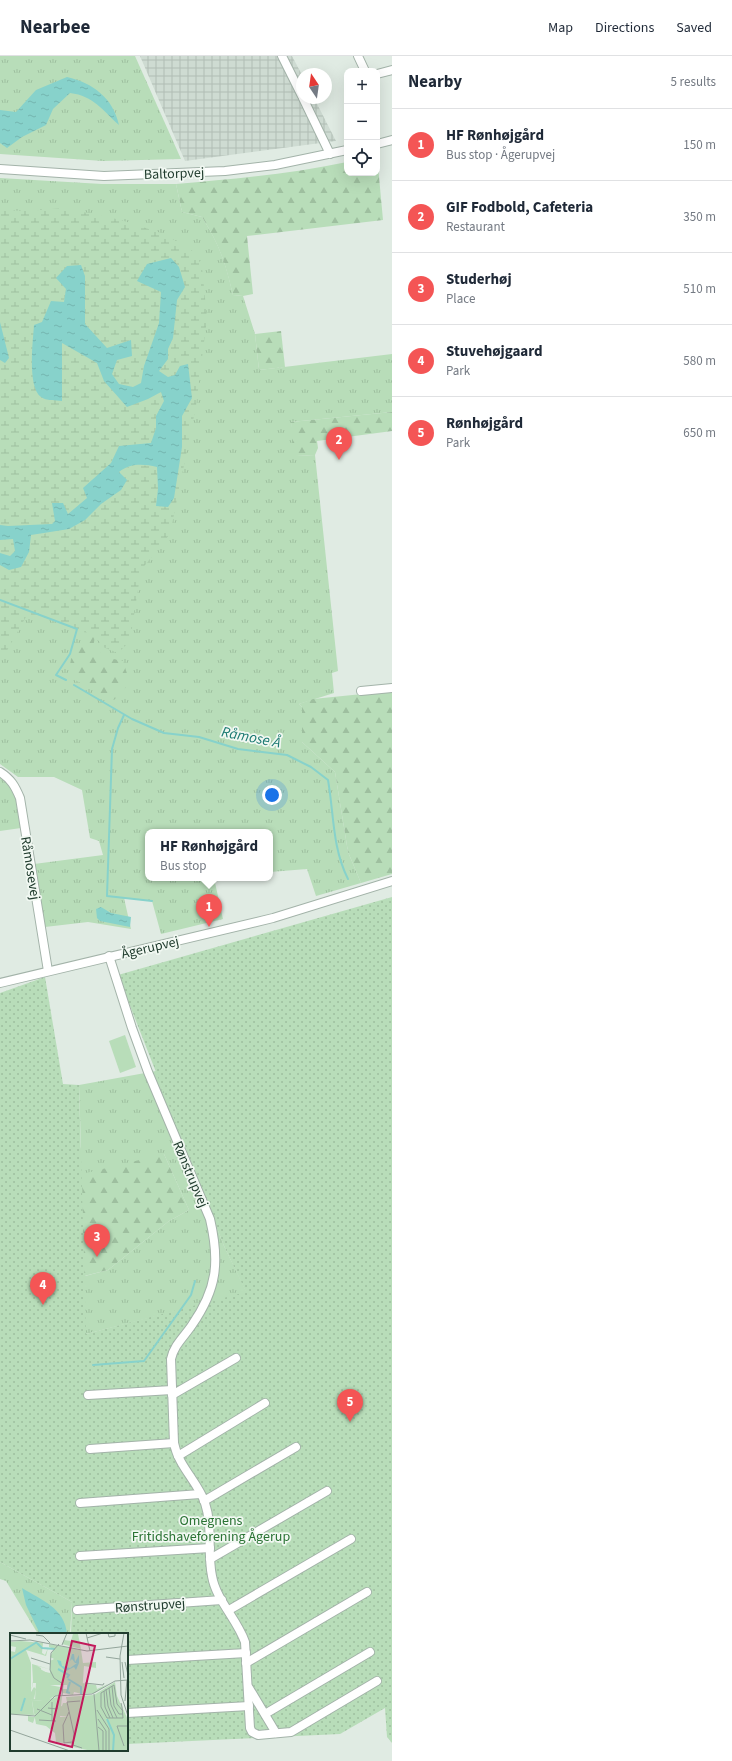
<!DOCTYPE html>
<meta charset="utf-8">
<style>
:root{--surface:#fff;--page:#f2f2f3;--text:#1f2937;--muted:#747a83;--line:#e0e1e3;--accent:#f45555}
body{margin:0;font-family:"Source Sans 3",sans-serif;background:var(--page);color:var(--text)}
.controls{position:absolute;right:12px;top:12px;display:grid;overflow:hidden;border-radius:8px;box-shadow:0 4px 16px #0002}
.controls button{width:36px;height:36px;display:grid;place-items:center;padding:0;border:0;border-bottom:1px solid var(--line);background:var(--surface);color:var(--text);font:20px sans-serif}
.compass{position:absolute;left:296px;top:12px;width:36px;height:36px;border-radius:50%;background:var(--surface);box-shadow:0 4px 16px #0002;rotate:347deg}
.you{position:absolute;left:272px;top:739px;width:14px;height:14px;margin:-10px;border:3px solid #fff;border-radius:50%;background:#1a73e8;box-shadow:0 0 0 6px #1a73e833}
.badge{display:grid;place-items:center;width:26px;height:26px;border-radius:50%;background:var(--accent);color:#fff;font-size:13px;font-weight:700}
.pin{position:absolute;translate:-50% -33px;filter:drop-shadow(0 1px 2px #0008)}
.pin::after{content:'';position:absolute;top:21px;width:14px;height:12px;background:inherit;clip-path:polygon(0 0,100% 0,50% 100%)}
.popup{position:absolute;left:145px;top:773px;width:128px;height:52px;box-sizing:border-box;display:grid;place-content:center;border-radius:8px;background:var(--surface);filter:drop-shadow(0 1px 3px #0005);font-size:13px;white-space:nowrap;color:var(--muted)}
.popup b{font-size:15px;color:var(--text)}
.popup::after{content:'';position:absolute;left:50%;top:100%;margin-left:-8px;border:8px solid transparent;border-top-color:var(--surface)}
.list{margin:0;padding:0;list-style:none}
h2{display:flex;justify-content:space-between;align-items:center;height:52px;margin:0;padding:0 16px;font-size:17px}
h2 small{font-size:13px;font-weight:400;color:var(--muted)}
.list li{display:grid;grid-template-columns:26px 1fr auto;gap:12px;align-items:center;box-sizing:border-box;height:72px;padding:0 16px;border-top:1px solid var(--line)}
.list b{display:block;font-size:15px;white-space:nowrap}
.list p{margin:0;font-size:13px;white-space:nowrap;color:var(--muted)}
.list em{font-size:13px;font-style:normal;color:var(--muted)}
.icon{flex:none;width:22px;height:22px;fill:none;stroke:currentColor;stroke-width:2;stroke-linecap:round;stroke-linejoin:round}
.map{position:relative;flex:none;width:392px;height:1705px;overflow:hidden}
header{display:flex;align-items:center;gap:24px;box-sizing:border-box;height:56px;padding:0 20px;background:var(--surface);border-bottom:1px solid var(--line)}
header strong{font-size:19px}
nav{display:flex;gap:22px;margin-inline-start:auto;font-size:14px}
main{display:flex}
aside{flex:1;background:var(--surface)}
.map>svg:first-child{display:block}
.industrial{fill:url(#industrial-grid)}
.grass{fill:url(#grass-tufts);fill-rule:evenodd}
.forest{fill:url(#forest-firs)}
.wetland{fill:url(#wetland-marsh)}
.garden{fill:url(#garden-dots)}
.pitch{fill:#b8ddb9}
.water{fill:url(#water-ripples)}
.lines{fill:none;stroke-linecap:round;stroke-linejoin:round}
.stream{stroke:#87d2cb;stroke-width:2}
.minor-casing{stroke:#a3b3a9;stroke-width:10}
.minor{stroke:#fff;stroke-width:8}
.labels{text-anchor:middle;stroke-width:3.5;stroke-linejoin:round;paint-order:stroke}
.street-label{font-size:14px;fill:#203c2e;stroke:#f1f8f2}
.park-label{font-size:14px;fill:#2a7334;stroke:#f1f8f2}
.water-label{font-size:15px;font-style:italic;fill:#1a7971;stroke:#f1f8f2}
.inset-river{fill:none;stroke:#87d2cb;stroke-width:2}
.inset-road{fill:none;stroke:#93a59b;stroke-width:1}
.view{fill:#c2185b;fill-opacity:0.15;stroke:#c2185b;stroke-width:2}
.inset-edge{fill:none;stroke:#203c2e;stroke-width:2}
</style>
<header>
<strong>Nearbee</strong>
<nav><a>Map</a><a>Directions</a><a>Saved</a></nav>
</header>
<main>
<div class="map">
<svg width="392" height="1705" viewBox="0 0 392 1705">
<defs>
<pattern id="industrial-grid" width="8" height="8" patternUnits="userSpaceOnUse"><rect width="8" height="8" fill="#cedbd2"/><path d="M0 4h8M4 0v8" fill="none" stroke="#b1bdb5"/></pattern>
<pattern id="grass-tufts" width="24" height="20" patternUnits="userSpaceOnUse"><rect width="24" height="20" fill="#b8ddb9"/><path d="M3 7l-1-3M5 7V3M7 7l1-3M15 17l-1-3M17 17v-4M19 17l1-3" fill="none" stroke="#9ebf9f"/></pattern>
<pattern id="forest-firs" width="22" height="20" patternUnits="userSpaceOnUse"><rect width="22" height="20" fill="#b8ddb9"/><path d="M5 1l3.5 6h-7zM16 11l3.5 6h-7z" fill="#9ebf9f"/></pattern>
<pattern id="wetland-marsh" width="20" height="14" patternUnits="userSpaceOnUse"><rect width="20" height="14" fill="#b8ddb9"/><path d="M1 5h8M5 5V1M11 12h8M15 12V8" fill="none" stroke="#9ebf9f"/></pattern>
<pattern id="garden-dots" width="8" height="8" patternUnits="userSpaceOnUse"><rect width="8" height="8" fill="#b8ddb9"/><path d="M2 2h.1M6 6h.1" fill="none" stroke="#9ebf9f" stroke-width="1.8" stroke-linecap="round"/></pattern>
<pattern id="water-ripples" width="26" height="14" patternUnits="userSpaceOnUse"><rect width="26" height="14" fill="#87d2cb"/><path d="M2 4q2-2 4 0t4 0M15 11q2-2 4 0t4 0" fill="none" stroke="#74b5af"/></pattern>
</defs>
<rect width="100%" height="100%" fill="#e0ebe3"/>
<polygon class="industrial" points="140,0 292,0 302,19 302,42 314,42 336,85 185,105"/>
<g class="grass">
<polygon points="0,0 135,0 181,103 103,105 0,98"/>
<path d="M0,122L102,128H176L182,156L202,161C220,190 225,205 233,239L243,240L255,278L259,314L392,298V356L291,366L297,400L315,399L338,615L332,617L334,637L299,648L302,651V686L335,716L348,796L361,827L316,840L307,813L270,816V776H148V822H214L223,863L161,878L152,845L124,842L131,873L88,866L45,871L34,808L103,799L99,785L90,782L82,734L54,721H18L0,708Z"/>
<polygon points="0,720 12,730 18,744 21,772 0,775"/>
<path d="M156,1015L224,1190L247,1237L86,1278L0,1236L81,1091L79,1029ZM164,1098L189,1154L169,1165L108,1214L85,1220Z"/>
<polygon points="0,1506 72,1546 70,1578 38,1578 6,1525 0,1523"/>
</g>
<g class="forest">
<path d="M377,99L383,164L247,180L253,238L243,240L233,239C225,206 220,190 202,161L182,156L176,128C234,123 290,118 347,106V117H377Z"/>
<polygon points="281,275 285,311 259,314 255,278"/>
<polygon points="392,356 392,375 317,385 318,392 315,399 297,400 293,397 291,366"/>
<polygon points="85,576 95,580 93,592 109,602 123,605 130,627 114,644 75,624 69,615 71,603 81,589"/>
<polygon points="392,635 392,818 361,827 348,796 335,716 302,686 302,651 299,648 313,643"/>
<polygon points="164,1098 189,1154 169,1165 108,1214 84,1220 82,1118"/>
</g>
<g class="wetland">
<path d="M64,152L121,164L164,178L196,197L202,211L207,262L196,350L170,478L141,514L130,585L118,597L103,591L95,580L85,576L47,562L27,559L0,607V508L29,496L31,479L44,478L85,464L101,448L121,434L119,416C132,407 142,409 157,411L158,433L156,450L174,442L182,391V360L192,342L175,320L168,322L159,315L168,303V293L173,282L177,244L185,231H148L161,235L159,267L144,310L141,327L133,331L119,328L112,318L117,304L131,284L107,292L85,268V220L66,233L64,246H51L42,266L62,344V287L97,307L104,325L148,343L161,336L165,345L156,360V372L151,387L119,390L111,407L83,432L87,442C77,453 65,461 52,467C47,470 8,470 0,469V154L27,155Z"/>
<polygon points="13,483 15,495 10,500 0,497 0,484"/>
</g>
<polygon class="garden" points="392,841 392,1687 387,1681 385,1652 340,1678 127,1688 127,1578 71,1578 72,1546 0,1506 0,937 45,921 63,1028 79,1029 86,1278 246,1236 224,1190 118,919"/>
<polygon class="pitch" points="125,979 136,1011 120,1017 109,985"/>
<g class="water">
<path d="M67,21C93,27 113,42 119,69C102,54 94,40 70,37L53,53L46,69L22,81L7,92L0,87V54L16,56L36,34Z"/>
<path d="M171,202L179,211L185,231L177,244L173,282L168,293V303L159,315L168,321L175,319L180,310L188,308L192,342L182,360V391L174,442L168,451L156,450L158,433L157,411C143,408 131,407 119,416L127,424L121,434L101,448L85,464L69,473L31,479L29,496L21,511L9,514L0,509V497L10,500L15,495L13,483L0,484V469L8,470L52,468L55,465L52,447H63L68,458L87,442L83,432L111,407L119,390L151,387L156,372V360L164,345L161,336L148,343L127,351L104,325L97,307L62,287V345C56,344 46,345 41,341C27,331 33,285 34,269L42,266L51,245L64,246L66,233L56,222L67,210L81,209L85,220V268L107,292L131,284L132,300L117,304L112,318L119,328L133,331L141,327L144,310L159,267L161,236L137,225L147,208Z"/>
<polygon points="0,266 9,302 5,307 0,304"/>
<polygon points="101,851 111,857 131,861 130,871 100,865 97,862 96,853"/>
<path d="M22,1532C41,1544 65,1552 67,1578H40L26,1549Z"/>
</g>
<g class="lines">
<g class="stream">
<polyline points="0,544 77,573 70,598 56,619 66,624"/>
<path d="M74,629L132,663L164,677L199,681L238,693L287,699L311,711L328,724C334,758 332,791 348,823"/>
<polyline points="124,659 118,672 112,693 107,840 152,845"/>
<polyline points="93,1309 144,1305 191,1239 195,1225"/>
</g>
<defs>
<g id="minor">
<polyline points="282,0 302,40"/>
<polyline points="358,0 365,15"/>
<polyline points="377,18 392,14"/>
<polyline points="303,42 330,98"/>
<polyline points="377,88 392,84"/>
<polyline points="0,113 104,120 225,115 275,109 347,94"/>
<polyline points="361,635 392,632"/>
<path d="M0,716C11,723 15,730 20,742L48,915"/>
<path d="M109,900L132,972L148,1016L210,1163C220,1206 217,1233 192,1269C184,1281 174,1289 171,1303L174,1387C178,1410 198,1426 205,1447C213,1471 207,1496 212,1520C216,1544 237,1563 245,1586L250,1672L252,1676L258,1679L291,1676L377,1625"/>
<polyline points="0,927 273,862 392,825"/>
<polyline points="88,1339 172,1334"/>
<polyline points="172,1339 236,1302"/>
<polyline points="90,1393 174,1387"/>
<polyline points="178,1400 265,1347"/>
<polyline points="204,1445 296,1391"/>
<polyline points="80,1447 200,1438"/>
<polyline points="80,1500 210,1492"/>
<polyline points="210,1503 327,1435"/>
<polyline points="77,1554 222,1544"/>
<polyline points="229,1554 351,1483"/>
<polyline points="127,1604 246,1597"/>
<polyline points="246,1607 367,1536"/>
<polyline points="249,1632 276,1677"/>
<polyline points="127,1657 249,1650"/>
<polyline points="265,1658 370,1596"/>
</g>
</defs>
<use href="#minor" class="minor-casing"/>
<use href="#minor" class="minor"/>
</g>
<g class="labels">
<g class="street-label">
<text transform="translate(174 117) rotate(-2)" y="5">Baltorpvej</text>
<text transform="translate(31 812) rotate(81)" y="5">Råmosevej</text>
<text transform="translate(150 891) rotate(-13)" y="5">Ågerupvej</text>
<text transform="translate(191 1118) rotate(67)" y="5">Rønstrupvej</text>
<text transform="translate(150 1549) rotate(-4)" y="5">Rønstrupvej</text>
</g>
<g class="park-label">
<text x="211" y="1469">Omegnens<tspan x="211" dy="16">Fritidshaveforening Ågerup</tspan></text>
</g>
<g class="water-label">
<text transform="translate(251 681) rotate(11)" y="5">Råmose Å</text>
</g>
</g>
<g transform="translate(10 1577)">
<rect width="118" height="118" fill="#e0ebe3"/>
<path d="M59,0L68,1L71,16L52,11L54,7L61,8L63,1ZM11,8L33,10L32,20L35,22L38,15L36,23L16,17L21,30V59L24,54L26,56L24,66L21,61L24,82L0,81V18L5,19L6,14L0,13V9ZM39,11L71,17L73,30L86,29V35L74,33L72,61L64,59L63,62L53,60V56H57V52H40L31,38L40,40V28L44,26L40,24L44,16L39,14ZM53,70H57L60,84L42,82L25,84L23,90L18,88V83L24,84L52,73Z" fill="#b8ddb9"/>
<path d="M22,31L39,36L27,33L31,35V38L23,33V50L21,59L24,66L32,67L43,63L38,67L22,68L18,60L21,59L23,48ZM72,50L86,52L87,56L98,51L85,60L72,61Z" fill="#b8ddb9"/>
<path d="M54,16L71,22L61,44L51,41L46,24Z" fill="#b8ddb9"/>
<path d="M23,32L39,41L40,52L50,54L49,62L38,66L52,63L50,84H60L56,64L84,62L105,49L107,63L118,87V118H82L63,114L62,111L46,109L45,100L36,93L26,91L22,68L33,67H25L26,50H23Z" fill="#b8ddb9"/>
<path d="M62,21H64L65,29L69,22V30L66,37L64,34L56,38L49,32L47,27L51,28L52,33L60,35L67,30H65L62,26L60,28Z" fill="#87d2cb"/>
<path class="inset-river" d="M27,10L32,15L45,16M0,26L27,9M48,36L59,42L57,45M58,46L71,54V61M60,60L57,59L60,49M11,78L15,65M97,86L104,102L103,118"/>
<path class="inset-road" d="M76,0L80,18M98,0L99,4L105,3V0M114,0L110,23L111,62L118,83M0,2L16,6M26,2L33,3L40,10M77,5L93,0M0,8L20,7L77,18L118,13M49,11L41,20L40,37L44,45L53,51L52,62M52,12L57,0M96,24L110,26M21,25L40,31M112,29L114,45M115,29L118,42M75,50L93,52L94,50M102,53L104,73L109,81H113M99,55L101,72L107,85M96,56L98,73L103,85M94,58L95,74L100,85M84,61L89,118M70,68L57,69L64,101L63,112L72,115M115,68L117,47M111,70L112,74L113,85H97L91,74V60L104,52L107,71L113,78M38,75L47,76V73M27,76L42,82V88M87,77L99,96V118M59,79L53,92L54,110L62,109M0,81L25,83L45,63L82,61L105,48L118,47M42,82V69M88,86L96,98V118M29,87L46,88M88,94L93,98V118M0,97L60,118M114,113L107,93H118"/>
<path class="view" d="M62,8L85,13L62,114L39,108Z"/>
<rect width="118" height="118" class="inset-edge"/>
</g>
</svg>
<div class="controls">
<button>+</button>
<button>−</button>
<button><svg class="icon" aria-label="locate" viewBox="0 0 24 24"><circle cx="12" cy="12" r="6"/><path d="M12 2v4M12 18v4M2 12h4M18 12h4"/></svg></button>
</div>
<svg class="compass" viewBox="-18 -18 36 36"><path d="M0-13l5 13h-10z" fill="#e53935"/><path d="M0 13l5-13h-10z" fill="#747a83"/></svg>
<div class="you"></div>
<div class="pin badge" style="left:209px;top:871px">1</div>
<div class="popup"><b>HF Rønhøjgård</b>Bus stop</div>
<div class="pin badge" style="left:339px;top:404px">2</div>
<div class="pin badge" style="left:97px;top:1201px">3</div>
<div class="pin badge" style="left:43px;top:1249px">4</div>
<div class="pin badge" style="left:350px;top:1366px">5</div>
</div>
<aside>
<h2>Nearby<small>5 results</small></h2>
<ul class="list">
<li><span class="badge">1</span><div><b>HF Rønhøjgård</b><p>Bus stop · Ågerupvej</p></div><em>150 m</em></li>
<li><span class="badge">2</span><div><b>GIF Fodbold, Cafeteria</b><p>Restaurant</p></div><em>350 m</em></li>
<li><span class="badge">3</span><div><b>Studerhøj</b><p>Place</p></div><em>510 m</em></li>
<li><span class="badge">4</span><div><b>Stuvehøjgaard</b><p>Park</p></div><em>580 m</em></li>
<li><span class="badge">5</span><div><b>Rønhøjgård</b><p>Park</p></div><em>650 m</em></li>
</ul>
</aside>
</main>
